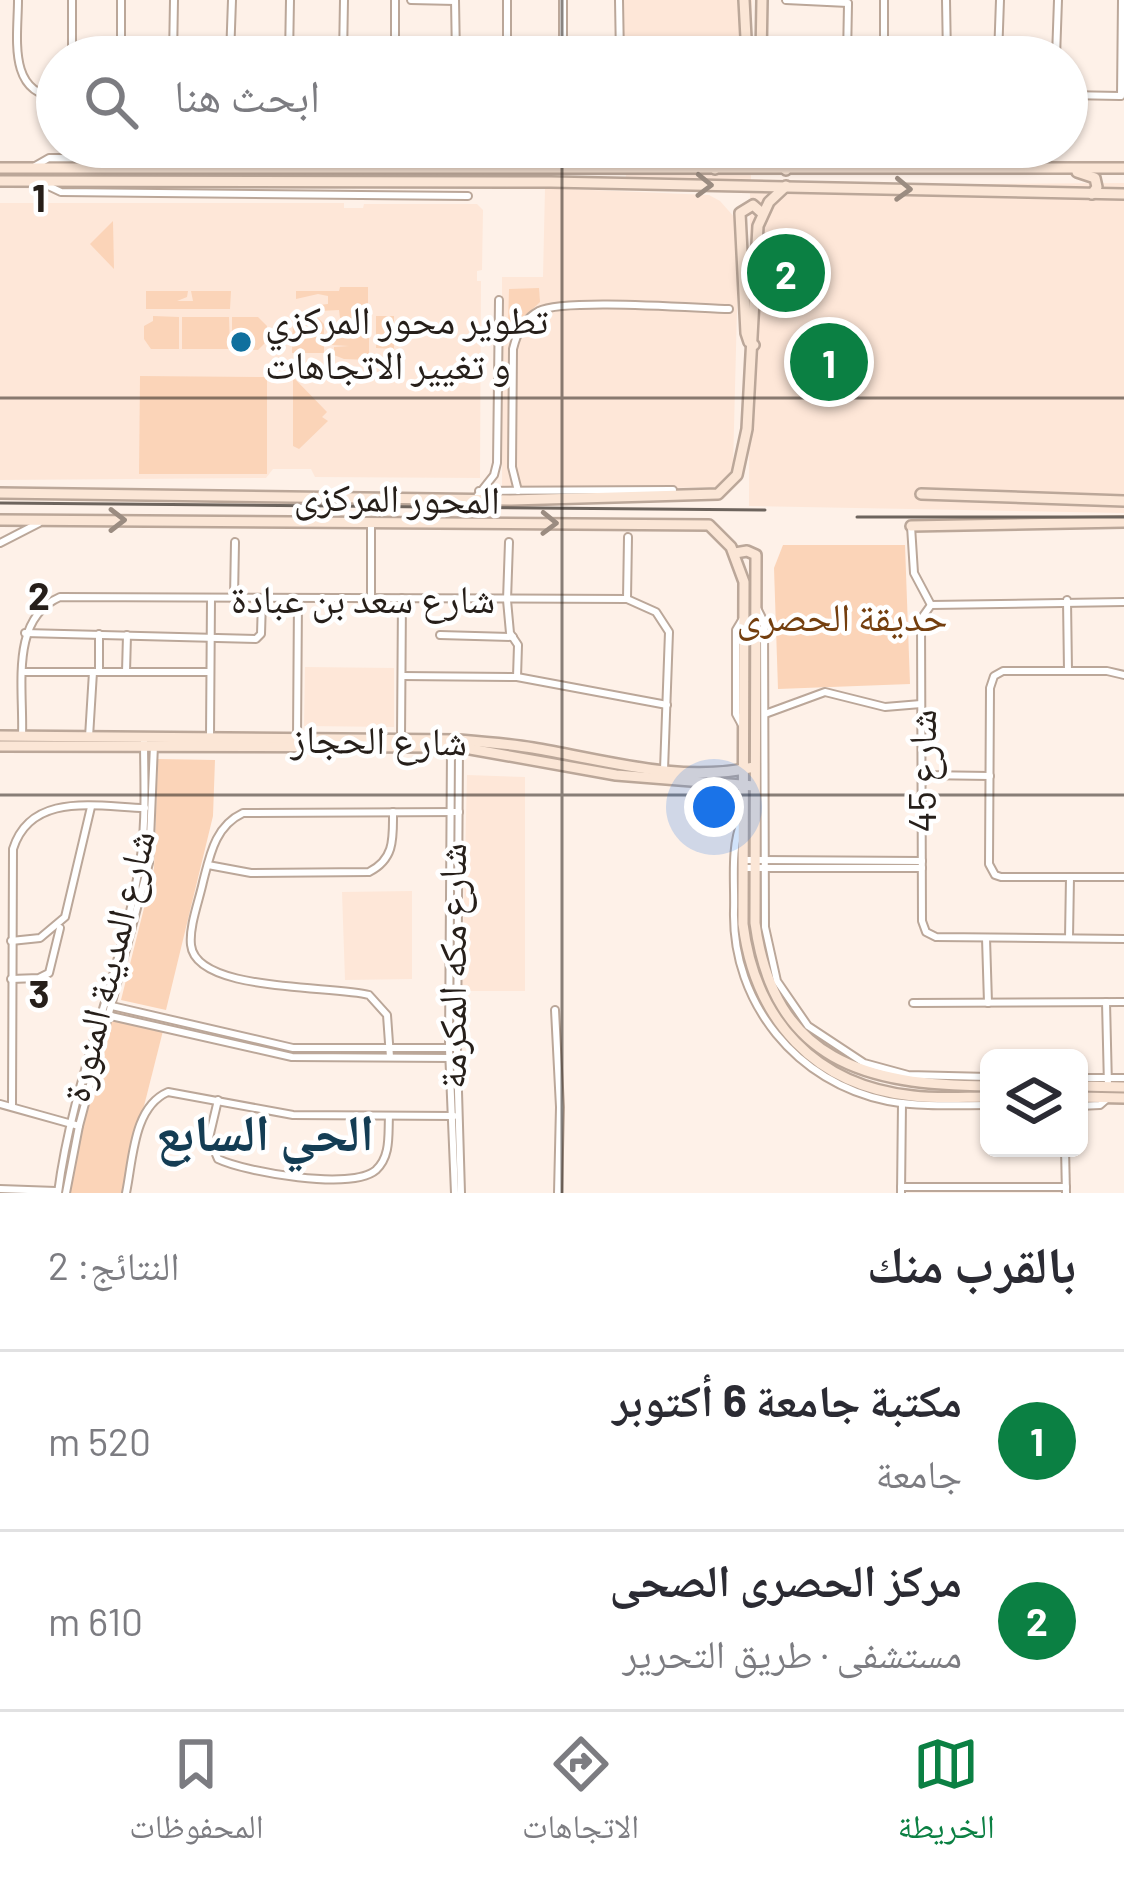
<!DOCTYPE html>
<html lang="ar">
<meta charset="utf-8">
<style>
:root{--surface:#fff;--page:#f7f7f7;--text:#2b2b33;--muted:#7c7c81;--line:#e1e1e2;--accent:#0b8043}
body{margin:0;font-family:Barlow,"Noto Naskh Arabic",sans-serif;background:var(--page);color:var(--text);direction:rtl}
.controls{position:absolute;right:36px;bottom:36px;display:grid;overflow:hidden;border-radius:18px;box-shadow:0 3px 9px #0004}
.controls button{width:108px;height:108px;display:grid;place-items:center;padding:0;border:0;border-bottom:3px solid var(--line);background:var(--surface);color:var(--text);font:60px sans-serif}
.you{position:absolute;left:714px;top:807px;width:42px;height:42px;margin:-30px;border:9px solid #fff;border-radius:50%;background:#1a73e8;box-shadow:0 0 0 18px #1a73e833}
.badge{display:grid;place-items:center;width:78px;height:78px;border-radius:50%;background:var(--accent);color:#fff;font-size:39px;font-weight:700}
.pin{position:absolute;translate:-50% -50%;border:6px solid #fff;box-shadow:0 3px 12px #0006}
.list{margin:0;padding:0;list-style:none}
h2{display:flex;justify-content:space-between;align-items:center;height:156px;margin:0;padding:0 48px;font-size:51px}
h2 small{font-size:39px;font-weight:400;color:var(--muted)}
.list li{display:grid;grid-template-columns:78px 1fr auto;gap:36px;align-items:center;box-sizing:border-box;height:180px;padding:0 48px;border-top:3px solid var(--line)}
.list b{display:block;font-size:45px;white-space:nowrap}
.list p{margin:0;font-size:39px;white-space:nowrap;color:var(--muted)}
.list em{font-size:39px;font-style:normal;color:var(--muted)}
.icon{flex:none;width:66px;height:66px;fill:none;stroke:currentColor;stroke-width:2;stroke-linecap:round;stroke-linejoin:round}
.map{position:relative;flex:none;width:1124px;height:1193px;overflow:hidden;direction:ltr}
.search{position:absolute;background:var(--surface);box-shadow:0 3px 9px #0004;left:36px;right:36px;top:36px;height:132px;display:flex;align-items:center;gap:30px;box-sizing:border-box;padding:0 42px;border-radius:66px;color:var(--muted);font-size:45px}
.sheet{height:516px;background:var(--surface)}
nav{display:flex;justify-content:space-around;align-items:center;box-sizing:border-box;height:168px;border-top:3px solid var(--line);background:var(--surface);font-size:33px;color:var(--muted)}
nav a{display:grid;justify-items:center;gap:6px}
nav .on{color:var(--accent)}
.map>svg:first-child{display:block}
.built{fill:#fee7d8}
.green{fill:#fbd4b8}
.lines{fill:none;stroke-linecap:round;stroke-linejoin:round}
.street-casing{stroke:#bba799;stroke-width:10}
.secondary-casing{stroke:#bba799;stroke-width:14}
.street{stroke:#fff;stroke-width:6}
.secondary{stroke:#fbe6d6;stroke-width:9}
.rail{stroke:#6d645d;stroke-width:3}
.oneway{stroke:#9b8c81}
.grid{fill:none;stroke:#261f1a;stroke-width:3;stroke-opacity:0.55}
.poi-dot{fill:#10709e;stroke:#fff;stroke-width:4.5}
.labels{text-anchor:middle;stroke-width:9;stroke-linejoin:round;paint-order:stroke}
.poi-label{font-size:39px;fill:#261f1a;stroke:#fff;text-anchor:start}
.street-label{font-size:39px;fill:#261f1a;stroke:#fff}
.park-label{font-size:39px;fill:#743f0f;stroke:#fff}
.district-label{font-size:51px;font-weight:bold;fill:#143d54;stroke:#fff}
.grid-label{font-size:39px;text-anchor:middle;font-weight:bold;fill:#261f1a;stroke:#fff;stroke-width:9;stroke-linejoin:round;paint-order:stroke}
</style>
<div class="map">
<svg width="1124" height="1193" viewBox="0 0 1124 1193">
<rect width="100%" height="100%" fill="#fef1e8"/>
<g class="built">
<polygon points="624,0 752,0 751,57 624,57"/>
<polygon points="625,147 751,147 751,186 1124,183 1124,513 749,506 750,186 626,179"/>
<polygon points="545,188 709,195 720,201 736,219 739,231 733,467 721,487 502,491 502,277 543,277"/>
<polygon points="0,203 344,203 344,208 363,208 364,204 477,204 483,210 482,270 477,271 477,281 481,281 480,478 315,477 311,469 273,469 266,478 0,480"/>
<polygon points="305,667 394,668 394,727 304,726"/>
<polygon points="467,775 525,777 525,991 462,991"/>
<polygon points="412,891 412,979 345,980 342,892"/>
</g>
<g class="green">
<polygon points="113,221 114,269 90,244"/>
<polygon points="340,287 368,287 368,318 340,318 339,310 319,311 319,305 328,304 328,296 318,294 296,299 296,291 339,291"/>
<polygon points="539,288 540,302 515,326 508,326 509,289"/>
<polygon points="146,291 188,291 187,297 177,301 193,301 191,291 231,291 230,309 146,309"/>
<polygon points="153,316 179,317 179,349 151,349 144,339 144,326 153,321"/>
<polygon points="376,316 394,316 394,349 376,348"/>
<polygon points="182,317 229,317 230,349 182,349"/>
<polygon points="232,317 258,317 267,326 267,341 258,350 232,349"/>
<polygon points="293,317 317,317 324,324 324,353 292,353"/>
<polygon points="356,326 369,326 369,360 344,359 334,355 334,347 349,346 331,345 330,330 355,331"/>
<polygon points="140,376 267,377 267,474 139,474"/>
<polygon points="293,377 327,412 322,417 328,421 299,449 293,446"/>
<polygon points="783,545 905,545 910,684 778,689 774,568"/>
<polygon points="158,759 215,760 213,816 166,1010 121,1000 154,868"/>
<polygon points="107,1008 165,1023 122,1193 69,1193"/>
</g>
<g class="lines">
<defs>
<g id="street">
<path d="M18,0C18,36 7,94 57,97"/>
<polyline points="411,0 455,1"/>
<polyline points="455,0 456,57"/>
<polyline points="507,0 507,57"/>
<polyline points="563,0 563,57"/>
<polyline points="619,0 620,57"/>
<polyline points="786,0 848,3"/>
<polyline points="884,0 884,57"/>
<polyline points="946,0 947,57"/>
<polyline points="72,57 72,0"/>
<polyline points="121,57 121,0"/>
<polyline points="173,57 174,0"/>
<polyline points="230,57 232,0"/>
<polyline points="289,57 290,0"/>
<polyline points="343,57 344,0"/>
<polyline points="395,57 395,0"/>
<polyline points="847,57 848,4"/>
<polyline points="998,57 1000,0"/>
<polyline points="1056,57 1058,0"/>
<polyline points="1067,95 1120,96"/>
<polyline points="1121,96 1122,0"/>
<polyline points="35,166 49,158 629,160 641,167"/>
<polyline points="42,183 61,192 468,196"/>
<polyline points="479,491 673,490"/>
<path d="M518,491L512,467L513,349C517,332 524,319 539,311C563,298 694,308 729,309"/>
<polyline points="475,499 494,475 497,463 499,300"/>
<polyline points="911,526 914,573 931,605"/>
<polyline points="509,542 507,600 510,633 518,645 517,677"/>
<polyline points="0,543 39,523"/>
<polyline points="371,596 371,522"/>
<polyline points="234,598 235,542"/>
<polyline points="627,599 628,537"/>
<polyline points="1067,600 1068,671"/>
<polyline points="1124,602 931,605 921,619 922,921 926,932 936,937 1124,939"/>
<polyline points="757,608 764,622 765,927 777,981 808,1026 864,1063 908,1075 989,1077"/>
<polyline points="742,620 736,630 736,714 743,727"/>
<polyline points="25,633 256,639 261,634 262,600"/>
<polyline points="99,634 99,672"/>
<polyline points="440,635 513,637"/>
<polyline points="25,672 210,672"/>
<polyline points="126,672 127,635"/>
<polyline points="1124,675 1107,671 1003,671 994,676 990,688 989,864 995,875 1001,877 1124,877"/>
<polyline points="402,676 517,677 667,705"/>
<polyline points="765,714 825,692 885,707 921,704"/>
<path d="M22,736C24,689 9,619 60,597L627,599L656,612L669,632L664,770"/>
<polyline points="89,737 93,672"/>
<polyline points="210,737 211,598"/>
<polyline points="297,737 298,598"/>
<polyline points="401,738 402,598"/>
<polyline points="459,747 457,1058 461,1193"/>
<polyline points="451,749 449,1049 455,1193"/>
<polyline points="922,775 990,776"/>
<path d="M742,820C730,847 735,883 734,911C732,1003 797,1083 888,1101C921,1107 956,1105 989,1105"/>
<polyline points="744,860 922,861"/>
<path d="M208,865L251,873L369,872C395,859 393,838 393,812"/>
<polyline points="744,868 922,868"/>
<polyline points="986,938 988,1003"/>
<polyline points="1069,938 1070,877"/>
<polyline points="11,941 40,938 65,917 91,807"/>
<polyline points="11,979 39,978 49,973 60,928"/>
<polyline points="1106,1002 1108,1086"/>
<polyline points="913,1003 1124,1002"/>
<polyline points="112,1006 293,1048 454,1048"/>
<polyline points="555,1010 560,1107 558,1193"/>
<polyline points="111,1016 292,1057 453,1058"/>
<path d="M390,1057L387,1015L369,995C334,985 196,993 191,945C189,926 199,901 203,882C210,855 215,826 243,813L459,812"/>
<polyline points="1079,1078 1124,1078"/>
<path d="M218,1100L209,1138L218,1159C245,1172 352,1191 376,1170C391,1156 388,1135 389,1116"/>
<polyline points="0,1104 79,1126"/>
<path d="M12,1106L13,849C31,791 98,807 145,808"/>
<polyline points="1079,1106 1100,1105 1108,1098"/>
<polyline points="1065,1148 1066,1193"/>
<polyline points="901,1187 1066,1187"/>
<polyline points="0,1189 56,1191"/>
<path d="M58,1193C72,1082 120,978 139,868C147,825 144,782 144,738"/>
<polyline points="66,1193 79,1126 149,863 154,745"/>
<path d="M126,1193C133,1160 133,1107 168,1092L293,1115L454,1116"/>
<polyline points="901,1193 902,1103"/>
</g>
<g id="secondary">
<polyline points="744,0 747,57"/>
<polyline points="761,57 762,0"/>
<polyline points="766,147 786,170"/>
<polyline points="0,168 1124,168"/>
<polyline points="715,169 734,147"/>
<polyline points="1077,172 1095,178 1097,187 1092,194"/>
<polyline points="0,181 551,182 1124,194"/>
<polyline points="754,345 749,342 746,333 740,213 753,205 762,213"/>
<polyline points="0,493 511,500 718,494 737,475 747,429 758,226 769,202 786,186"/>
<polyline points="921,494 1124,501"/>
<path d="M0,520L709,525L731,547L744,582L743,924C755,1020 815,1086 913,1096C938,1099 964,1097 989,1097"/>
<polyline points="911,526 1124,522"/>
<path d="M735,553L747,551L756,555L755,923C774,1062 866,1085 989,1086"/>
<path d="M0,736L459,740C484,742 509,744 533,748C605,760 681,784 754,767"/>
<polyline points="0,746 459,747 616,775 754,786"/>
<polyline points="1079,1086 1124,1087"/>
<polyline points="1079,1097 1124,1098"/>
</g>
</defs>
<use href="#street" class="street-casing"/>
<use href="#secondary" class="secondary-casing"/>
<use href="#street" class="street"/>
<use href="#secondary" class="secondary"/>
<g class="rail">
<polyline points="0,503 765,510"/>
<polyline points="857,517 1124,517"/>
</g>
</g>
<defs><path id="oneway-chevron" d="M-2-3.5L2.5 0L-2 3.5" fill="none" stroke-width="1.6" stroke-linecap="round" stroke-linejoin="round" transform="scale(3)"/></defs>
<g class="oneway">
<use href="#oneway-chevron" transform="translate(704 185) rotate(1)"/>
<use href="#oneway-chevron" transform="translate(903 189) rotate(2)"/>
<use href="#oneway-chevron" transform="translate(117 520)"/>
<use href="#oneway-chevron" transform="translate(549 523) rotate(1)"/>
</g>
<path class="grid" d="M562,0V57M562,147V1193M0,398H1124M0,795H1124"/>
<circle class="poi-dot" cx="241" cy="342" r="12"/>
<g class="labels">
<g class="poi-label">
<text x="265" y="334">تطوير محور المركزي<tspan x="265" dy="45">و تغيير الاتجاهات</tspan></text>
</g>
<g class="street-label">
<text transform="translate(397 498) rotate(1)" y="14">المحور المركزى</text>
<text x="363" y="613">شارع سعد بن عبادة</text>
<text transform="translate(379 740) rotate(1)" y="14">شارع الحجاز</text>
<text transform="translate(922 771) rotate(-90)" y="14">شارع 45</text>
<text transform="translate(108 966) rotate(-76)" y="14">شارع المدينة المنورة</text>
<text transform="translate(452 966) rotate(-90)" y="14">شارع مكه المكرمة</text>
</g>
<g class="park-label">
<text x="842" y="631">حديقة الحصرى</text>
</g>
<g class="district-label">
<text x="265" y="1151">الحي السابع</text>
</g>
</g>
<g class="grid-label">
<text x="39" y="212">1</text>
<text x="39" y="610">2</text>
<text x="39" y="1008">3</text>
</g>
</svg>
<div class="controls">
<button><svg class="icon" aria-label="layers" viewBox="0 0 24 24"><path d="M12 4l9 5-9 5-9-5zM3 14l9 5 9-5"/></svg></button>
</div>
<div class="you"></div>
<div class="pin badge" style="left:829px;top:362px">1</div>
<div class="pin badge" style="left:786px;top:273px">2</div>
<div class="search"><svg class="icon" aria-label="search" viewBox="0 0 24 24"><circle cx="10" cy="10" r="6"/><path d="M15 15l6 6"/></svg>ابحث هنا</div>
</div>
<section class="sheet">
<h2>بالقرب منك<small>النتائج: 2</small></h2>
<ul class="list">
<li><span class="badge">1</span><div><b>مكتبة جامعة 6 أكتوبر</b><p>جامعة</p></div><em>520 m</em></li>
<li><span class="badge">2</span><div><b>مركز الحصرى الصحى</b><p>مستشفى · طريق التحرير</p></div><em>610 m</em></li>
</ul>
</section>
<nav>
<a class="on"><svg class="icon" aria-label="map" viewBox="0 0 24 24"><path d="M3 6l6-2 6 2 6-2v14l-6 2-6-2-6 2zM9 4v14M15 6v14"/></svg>الخريطة</a>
<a><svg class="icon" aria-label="directions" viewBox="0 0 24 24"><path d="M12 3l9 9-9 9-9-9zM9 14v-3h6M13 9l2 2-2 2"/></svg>الاتجاهات</a>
<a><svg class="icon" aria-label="saved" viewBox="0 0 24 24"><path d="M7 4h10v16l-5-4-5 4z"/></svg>المحفوظات</a>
</nav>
